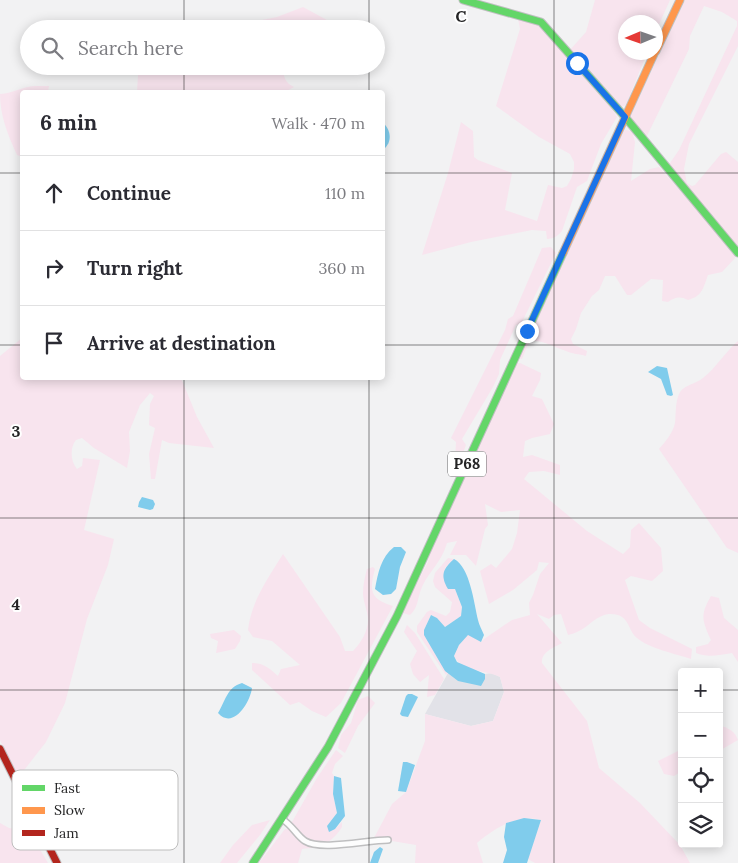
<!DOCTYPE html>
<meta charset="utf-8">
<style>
:root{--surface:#fff;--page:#f2f2f3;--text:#2b2b33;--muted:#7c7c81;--line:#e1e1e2}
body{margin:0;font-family:Lora,serif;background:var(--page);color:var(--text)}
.controls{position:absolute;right:15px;bottom:15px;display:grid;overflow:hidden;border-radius:5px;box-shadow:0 2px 12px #0003}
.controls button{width:45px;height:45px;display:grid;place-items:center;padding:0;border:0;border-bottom:1px solid var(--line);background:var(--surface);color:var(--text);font:25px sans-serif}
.compass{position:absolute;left:618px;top:15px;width:45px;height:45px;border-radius:50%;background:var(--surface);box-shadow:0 2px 12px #0003;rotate:268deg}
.stop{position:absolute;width:15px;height:15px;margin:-11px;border:4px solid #1a73e8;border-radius:50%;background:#fff}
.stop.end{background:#1a73e8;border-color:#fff;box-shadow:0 1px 5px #0008}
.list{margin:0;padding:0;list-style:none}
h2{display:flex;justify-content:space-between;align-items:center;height:65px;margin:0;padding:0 20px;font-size:21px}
h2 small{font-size:16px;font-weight:400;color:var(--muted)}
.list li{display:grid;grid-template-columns:32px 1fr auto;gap:15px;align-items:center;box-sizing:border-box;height:75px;padding:0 20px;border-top:1px solid var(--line)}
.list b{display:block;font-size:19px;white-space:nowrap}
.list em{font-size:16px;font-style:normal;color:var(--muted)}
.icon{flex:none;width:28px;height:28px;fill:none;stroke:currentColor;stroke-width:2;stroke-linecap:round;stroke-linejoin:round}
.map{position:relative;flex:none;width:738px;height:863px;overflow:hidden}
.search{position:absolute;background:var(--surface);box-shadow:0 2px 12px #0003;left:20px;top:20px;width:365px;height:55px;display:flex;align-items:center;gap:12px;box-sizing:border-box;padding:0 18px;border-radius:28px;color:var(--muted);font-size:19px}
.panel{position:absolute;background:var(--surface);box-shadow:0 2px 12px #0003;left:20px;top:90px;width:365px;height:290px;border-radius:5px}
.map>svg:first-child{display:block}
.built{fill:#e2e2e8}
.green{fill:#f8e4ee}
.water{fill:#80ccec}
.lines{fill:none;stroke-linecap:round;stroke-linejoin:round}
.street-casing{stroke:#bfbfc0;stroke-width:8}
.fast-casing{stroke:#bfbfc0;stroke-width:9}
.slow-casing{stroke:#bfbfc0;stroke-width:9}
.jam-casing{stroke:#bfbfc0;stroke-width:9}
.street{stroke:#fdfdfd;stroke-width:5}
.fast{stroke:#63d668;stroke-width:7}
.slow{stroke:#ff974d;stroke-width:7}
.jam{stroke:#b3261e;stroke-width:7}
.route{stroke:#1a73e8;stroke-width:6}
.grid{fill:none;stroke:#252526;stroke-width:1;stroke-opacity:0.55}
.labels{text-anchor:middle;stroke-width:4;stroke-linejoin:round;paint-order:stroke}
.shield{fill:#fff;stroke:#666667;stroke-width:1}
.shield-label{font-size:15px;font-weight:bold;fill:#252526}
.key{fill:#fff;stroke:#bebebe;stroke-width:1}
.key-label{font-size:14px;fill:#252526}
.grid-label{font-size:16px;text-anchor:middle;font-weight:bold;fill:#252526;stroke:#fff;stroke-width:4;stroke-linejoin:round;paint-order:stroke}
</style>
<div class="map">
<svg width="738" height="863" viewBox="0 0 738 863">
<rect width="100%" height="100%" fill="#f2f2f3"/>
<polygon class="built" points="448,673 458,681 485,679 485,674 492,673 500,677 504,692 493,721 471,726 425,714"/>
<g class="green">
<polygon points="595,0 670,0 656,31 656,22 626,22 626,52 647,53 626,105 620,107 592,77 594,75 570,50 586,32"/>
<polygon points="685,0 738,0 738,46 689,144 684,169 687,183 692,186 695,185 721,154 726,152 738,162 738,250 668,166 679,150 737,26 737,21 722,12 704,6 690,36 689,49 646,138 629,118"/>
<polygon points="303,7 327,20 328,25 326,29 217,29 277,17"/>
<path d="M517,13L537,23L552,37L608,103L617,117L601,144L587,181L577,187L562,231C558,236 553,239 547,239L546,231L532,230L471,242L422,255L448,173L461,122L473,131L474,157L478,160L512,173L505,210L537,221L548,185L562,188L567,186L571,179L574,169V162L570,154L539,137L496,106L520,29Z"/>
<path d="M142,66H283C283,76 285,83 294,87L285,92H137L138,75Z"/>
<path d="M35,86H49L48,92H22V157L17,155C8,135 0,116 0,94C14,93 21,87 35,86Z"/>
<path d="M625,130L632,131L635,142L631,181L650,169L659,167L735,252V258L722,272L708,275C703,289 702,296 688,300C680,296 675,297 668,302L662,301L663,280L651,279L631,295H627L615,276H605L599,290L592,296L581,313L576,329L571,339L573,344L587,351L586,356C579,354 572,354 566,351C554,347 544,340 531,341L528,344L522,359L518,358L620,134Z"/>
<polygon points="551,247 556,253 521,324 516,325 500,360 499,374 493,387 462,439 466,445 462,456 455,461 456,442 451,438 505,330 508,319 513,316 542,248"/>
<path d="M22,338V378H181L197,417L214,448L169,443L162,440L155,479H151L149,454L155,428L149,425L150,404L154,396L150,393L140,405L129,432L130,451L127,468L94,448L82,438L76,440C70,447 70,461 77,469L82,466L83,458L100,460L84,530L114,539L108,565L87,619L65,703L46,742L21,774H18L15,771L0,740V356Z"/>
<path d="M738,341V553L727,548L659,449C665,442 673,433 675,423C676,413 675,401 680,392C686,384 696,384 703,378C717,367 725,352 738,341Z"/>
<path d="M520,363L541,373L540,380L532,396L542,399L554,424L550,434L532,438L525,441L523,457L532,455L560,465V475L544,471L529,472L524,479L587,531L623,554L630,547L631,530L639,523L661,548L663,571L652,581L631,576L625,580L639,620L650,628L692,649L691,659C676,654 648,648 637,638C627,630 630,613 609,614C597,615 589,626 579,631C576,633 571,634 568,635L561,614L554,615L549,619L537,614L562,643C553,648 541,652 542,663L587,721L599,768L640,803L680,845L690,863H535L528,859L541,820C517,814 495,828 477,843L483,863H415L416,845L374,838L392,804L406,792L425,741V714L471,726L493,721L504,692L500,677C486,670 462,672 454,656L459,645L468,634L481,642L484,639L512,620L530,615L529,603L533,595L540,574L549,563L539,562L537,570L513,590L489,604L480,571L491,564L496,568L512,549L517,533L520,510L501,512L485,504L488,525L485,529L476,566L466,555H450L457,541L447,543C441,563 430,570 422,587C417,598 419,607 410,615L403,613V610L428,562L430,549L460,487L514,364Z"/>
<path d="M283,554L340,637L345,651H353C361,643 368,631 368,620C368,611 363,602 363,593C363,584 365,577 367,569L373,567L375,569C369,591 370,599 393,606L341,703L326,717L312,711L299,702L290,705L252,670V663C264,663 270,669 278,676L281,669L300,665L272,641L253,637L248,630C251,602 268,578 283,554Z"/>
<polygon points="448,558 454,559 445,568 448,589 455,589 462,607 461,616 445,627 437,618 431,615 424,630 427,640 448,673 446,675 417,632 417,626 427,612 431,610 446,616 450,612 452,602 435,587 433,581 435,573"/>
<path d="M711,596L719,598L724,618L738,630V662L732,653C720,655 707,658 696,653V647L708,644L711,640C702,620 700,615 711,596Z"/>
<polygon points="407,625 415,633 444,679 435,695 427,697 429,675 420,682 413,674 410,664 417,651 404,632"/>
<polygon points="234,630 241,636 240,641 235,649 216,653 218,641 211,638 210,634"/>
<polygon points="368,696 375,703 358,726 345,753 338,748 341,735 351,723 358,700"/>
<path d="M719,725C728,728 735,731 738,740L719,751Z"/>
<polygon points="682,749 682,771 674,776 664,774 658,761"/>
<path d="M336,750L343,756L335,764L332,773L334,776L333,794L337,813L327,826L335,829L342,822V827C331,844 321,847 302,849L298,863H259L285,829H288L317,778Z"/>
<polygon points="270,820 260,835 237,863 220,863 233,845 252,825"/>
<polygon points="0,823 9,828 29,831 48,863 0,863"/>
</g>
<g class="water">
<path d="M382,122C390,128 393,140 385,148L383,146Z"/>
<polygon points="657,366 667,368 673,395 671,396 667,395 661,379 648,372"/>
<polygon points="142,497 153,500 155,504 153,509 150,510 138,507 139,502"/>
<path d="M394,547H401L406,552L400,567L396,589L391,594L383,595L375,589C378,573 381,557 394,547Z"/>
<path d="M454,559C470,567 474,603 478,620C479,625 482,630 484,635L481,642L468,635L459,645L454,656L457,662L485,674V679L481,686L458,681L445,671L424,635V630L431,615L437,618L445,627L461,616L462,607L455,589H448C440,575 443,569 454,559Z"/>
<path d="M242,683L252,688C250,703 233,730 218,713C225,702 227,687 242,683Z"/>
<polygon points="408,694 412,694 418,697 408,717 402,716 400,714 406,696"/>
<polygon points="403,762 407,762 415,765 406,792 398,791"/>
<polygon points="334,776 341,778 345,816 335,829 329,832 327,826 337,813 333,794"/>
<polygon points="524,818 541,820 527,863 503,863 507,850 504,837 506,823"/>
<polygon points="380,847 383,849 378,863 370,863 374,852"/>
</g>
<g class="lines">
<defs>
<path id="street" d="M282,819C293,826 297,836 305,841C321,851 367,840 388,840"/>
<g id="fast">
<polyline points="463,0 541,22 625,117 738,253"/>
<polyline points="253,863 328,747 397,616 563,253"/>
</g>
<g id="slow">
<polyline points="656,51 680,0"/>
<polyline points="563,253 655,52"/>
</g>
<polyline id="jam" points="0,749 57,863"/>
</defs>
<use href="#street" class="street-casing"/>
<use href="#fast" class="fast-casing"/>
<use href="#slow" class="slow-casing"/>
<use href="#jam" class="jam-casing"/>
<use href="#street" class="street"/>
<use href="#fast" class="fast"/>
<use href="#slow" class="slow"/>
<use href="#jam" class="jam"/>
</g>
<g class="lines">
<polyline class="route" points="527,331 625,117 577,63"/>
</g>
<path class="grid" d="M184,0V29M369,0V29M554,0V863M184,66V92M369,66V92M0,173H22M382,173H738M0,345H22M382,345H738M184,378V863M369,378V863M0,518H738M0,690H682M719,690H738"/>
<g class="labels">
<rect class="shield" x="448" y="451.5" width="38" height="25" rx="4"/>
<g class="shield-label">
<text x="467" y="469">P68</text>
</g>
</g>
<rect x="12" y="770" width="166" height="80" rx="8" class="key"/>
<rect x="22" y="785" width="23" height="6" fill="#63d668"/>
<rect x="22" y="807" width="23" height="7" fill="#ff974d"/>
<rect x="22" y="830" width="23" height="6" fill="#b3261e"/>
<g class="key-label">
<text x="54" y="793">Fast</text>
<text x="54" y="815">Slow</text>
<text x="54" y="838">Jam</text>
</g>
<g class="grid-label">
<text x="461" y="22">C</text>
<text x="16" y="437">3</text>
<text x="16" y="610">4</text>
</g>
</svg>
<div class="controls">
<button>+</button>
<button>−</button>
<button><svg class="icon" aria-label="locate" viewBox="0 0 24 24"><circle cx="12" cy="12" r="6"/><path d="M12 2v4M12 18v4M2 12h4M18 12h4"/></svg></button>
<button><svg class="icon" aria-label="layers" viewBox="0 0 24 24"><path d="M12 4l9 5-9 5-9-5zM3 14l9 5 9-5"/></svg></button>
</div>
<svg class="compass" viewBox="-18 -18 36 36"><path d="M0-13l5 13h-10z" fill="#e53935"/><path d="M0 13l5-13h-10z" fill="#7c7c81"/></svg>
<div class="stop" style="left:577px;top:63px"></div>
<div class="stop end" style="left:527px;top:331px"></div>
<div class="search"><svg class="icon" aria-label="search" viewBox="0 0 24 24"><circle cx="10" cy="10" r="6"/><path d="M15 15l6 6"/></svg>Search here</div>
<section class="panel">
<h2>6 min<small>Walk · 470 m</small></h2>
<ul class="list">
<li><svg class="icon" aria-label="ahead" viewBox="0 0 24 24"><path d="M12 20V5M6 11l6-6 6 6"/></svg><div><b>Continue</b></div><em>110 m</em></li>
<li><svg class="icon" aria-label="right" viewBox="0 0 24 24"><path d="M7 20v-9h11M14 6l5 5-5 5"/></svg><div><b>Turn right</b></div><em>360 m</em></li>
<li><svg class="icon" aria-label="arrive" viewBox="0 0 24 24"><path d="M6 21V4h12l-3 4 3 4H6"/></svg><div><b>Arrive at destination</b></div></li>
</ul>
</section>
</div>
